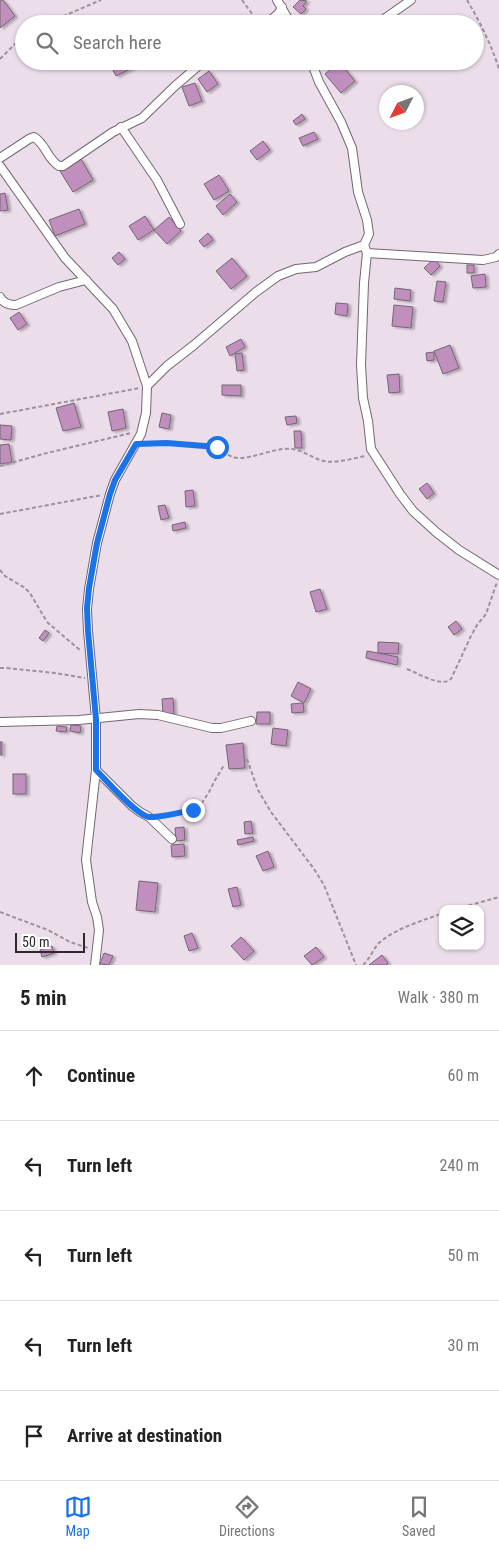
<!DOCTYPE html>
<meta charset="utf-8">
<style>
:root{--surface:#fff;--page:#f2f2f2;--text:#222;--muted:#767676;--line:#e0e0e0;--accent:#1a73e8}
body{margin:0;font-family:"Roboto Condensed",sans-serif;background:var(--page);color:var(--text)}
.controls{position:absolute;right:15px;bottom:15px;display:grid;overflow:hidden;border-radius:10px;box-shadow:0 1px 4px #0004}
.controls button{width:45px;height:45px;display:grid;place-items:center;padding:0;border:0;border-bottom:1px solid var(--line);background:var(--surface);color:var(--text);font:25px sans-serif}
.compass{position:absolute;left:379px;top:85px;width:45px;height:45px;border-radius:50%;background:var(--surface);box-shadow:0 1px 4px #0004;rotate:228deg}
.scale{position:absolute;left:15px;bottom:12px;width:70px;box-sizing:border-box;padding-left:5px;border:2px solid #2e282e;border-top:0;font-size:14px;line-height:18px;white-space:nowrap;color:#2e282e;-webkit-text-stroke:4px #fff;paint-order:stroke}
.stop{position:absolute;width:15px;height:15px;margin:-11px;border:4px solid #1a73e8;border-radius:50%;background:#fff}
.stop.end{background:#1a73e8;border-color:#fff;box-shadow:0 1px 5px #0008}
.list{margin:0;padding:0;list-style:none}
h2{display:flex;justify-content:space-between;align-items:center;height:65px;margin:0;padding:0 20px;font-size:21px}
h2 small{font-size:16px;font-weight:400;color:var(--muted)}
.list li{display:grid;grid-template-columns:32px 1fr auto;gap:15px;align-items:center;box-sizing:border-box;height:90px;padding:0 20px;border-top:1px solid var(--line)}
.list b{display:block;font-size:19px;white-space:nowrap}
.list em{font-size:16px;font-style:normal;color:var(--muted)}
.icon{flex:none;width:28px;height:28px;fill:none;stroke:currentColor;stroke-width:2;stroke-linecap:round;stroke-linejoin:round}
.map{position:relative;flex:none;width:499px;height:965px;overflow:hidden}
.search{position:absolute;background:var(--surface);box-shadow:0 1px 4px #0004;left:15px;right:15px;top:15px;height:55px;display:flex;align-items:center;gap:12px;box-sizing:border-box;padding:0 18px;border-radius:28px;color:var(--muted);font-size:19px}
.sheet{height:515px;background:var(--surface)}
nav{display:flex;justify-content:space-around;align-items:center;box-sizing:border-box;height:70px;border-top:1px solid var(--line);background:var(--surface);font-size:14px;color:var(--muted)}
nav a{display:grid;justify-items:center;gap:2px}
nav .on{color:var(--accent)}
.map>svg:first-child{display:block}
.building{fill:#c18fbe;stroke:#736672;filter:url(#shadow)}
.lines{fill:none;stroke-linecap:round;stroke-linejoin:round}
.street-casing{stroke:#736672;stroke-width:10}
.path{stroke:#9d919b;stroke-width:2;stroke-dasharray:4 2.5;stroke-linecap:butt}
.street{stroke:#fff;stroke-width:8}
.route{stroke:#1a73e8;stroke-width:6}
</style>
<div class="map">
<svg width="499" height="965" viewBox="0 0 499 965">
<defs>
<filter id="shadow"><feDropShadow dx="3" dy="1.5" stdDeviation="1" flood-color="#0004"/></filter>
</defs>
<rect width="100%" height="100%" fill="#ecddea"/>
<g class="building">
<polygon points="0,0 3,0 15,16 0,28"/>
<polygon points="300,0 307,1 303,6 306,9 301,14 293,7"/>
<polygon points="108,61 139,61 140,64 116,76"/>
<polygon points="339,62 355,81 341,93 325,74"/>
<polygon points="209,71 218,84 207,92 198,79"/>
<polygon points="195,83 202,101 189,106 182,87"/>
<polygon points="302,114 305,119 296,125 293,121"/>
<polygon points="314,132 318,139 303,146 299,138"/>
<polygon points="263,141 270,150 257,160 250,151"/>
<polygon points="81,159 93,180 73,192 60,171"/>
<polygon points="219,175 229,191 214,200 204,184"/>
<polygon points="5,193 8,210 0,211 0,194"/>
<polygon points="230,194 237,202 223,215 216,206"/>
<polygon points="79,209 85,224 55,236 49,220"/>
<polygon points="145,216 154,230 138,240 129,226"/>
<polygon points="169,217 181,231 167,244 154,230"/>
<polygon points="208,233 213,240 204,247 199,241"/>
<polygon points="119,252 125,259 118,265 112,258"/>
<polygon points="232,258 247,276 231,289 216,271"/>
<polygon points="434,259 440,266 431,275 424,268"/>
<rect x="467" y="265" width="7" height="8"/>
<polygon points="485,274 486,287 473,288 471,276"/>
<polygon points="437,281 446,282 443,302 434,301"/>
<polygon points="395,288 411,290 410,301 394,299"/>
<polygon points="336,303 348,304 347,316 335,314"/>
<polygon points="394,305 413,307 411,328 392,326"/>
<polygon points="19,312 27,324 18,330 10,318"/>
<polygon points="241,339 245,347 230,356 226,347"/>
<polygon points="450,345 459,368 443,374 434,351"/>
<polygon points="434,352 434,360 427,361 426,353"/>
<polygon points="242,353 244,370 237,371 235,354"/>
<polygon points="399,374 400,392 389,393 387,375"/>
<polygon points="222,385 241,385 241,396 222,395"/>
<polygon points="74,403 81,427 63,431 56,408"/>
<polygon points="123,409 126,428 112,431 108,412"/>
<polygon points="162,413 171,415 169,429 159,427"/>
<polygon points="296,416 297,423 287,425 285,417"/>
<polygon points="0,425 12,426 11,440 0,439"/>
<polygon points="294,431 301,431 302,448 295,448"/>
<polygon points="9,444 12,462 0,464 0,445"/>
<polygon points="427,483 434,493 427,499 419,489"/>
<polygon points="193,490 195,506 186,507 185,491"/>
<polygon points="165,505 169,518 161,520 158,506"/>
<polygon points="185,522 186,528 173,531 172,525"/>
<polygon points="320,589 327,609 316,612 310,592"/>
<polygon points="456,621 462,629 454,635 448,627"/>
<polygon points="45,630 49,633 43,641 39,638"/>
<polygon points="378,642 399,643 398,654 378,653"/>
<polygon points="367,651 398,657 397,665 366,658"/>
<polygon points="298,682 311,689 304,703 291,696"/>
<polygon points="173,698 174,714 163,714 162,699"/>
<polygon points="303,703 304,712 292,713 291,704"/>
<polygon points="257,712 270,712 270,724 256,724"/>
<polygon points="71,725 81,726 80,733 70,731"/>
<polygon points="57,726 67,727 66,732 56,731"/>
<polygon points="273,728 288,730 286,746 271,744"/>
<rect x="0" y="742" width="2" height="13"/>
<polygon points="243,743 245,768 229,769 226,745"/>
<rect x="13" y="774" width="13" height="20"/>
<polygon points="251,821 253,833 245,834 244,822"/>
<polygon points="184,827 185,840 176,841 175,828"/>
<polygon points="253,837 254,841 238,845 237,840"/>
<polygon points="184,844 185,856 172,857 171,845"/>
<polygon points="268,851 274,867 263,871 256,856"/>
<polygon points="139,881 158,883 155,912 136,910"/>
<polygon points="237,887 241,905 233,907 228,889"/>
<polygon points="192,933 198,948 189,951 184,936"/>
<polygon points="241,937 254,951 244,960 231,946"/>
<polygon points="52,946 54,953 42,957 40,950"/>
<polygon points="316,947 324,957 312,965 304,956"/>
<polygon points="104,953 113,956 109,965 100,964"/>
<polygon points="382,955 388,963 386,965 369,965"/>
</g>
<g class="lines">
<defs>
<g id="street">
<polyline points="277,0 291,24"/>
<polyline points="266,24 279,13 282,7"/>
<polyline points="377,24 411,0"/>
<polyline points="311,61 319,82 341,122 352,148 358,192 367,220 369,234 364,245 367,253 364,283 361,365 363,398 368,421 371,449 400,494 413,511 436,532 459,550 499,575"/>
<polyline points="121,127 157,180 180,224"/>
<path d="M0,158L29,139L34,137C46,144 47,159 59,166H63L113,132L142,118L175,86L204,61"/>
<polyline points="0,166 65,258 113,309 132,341 147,386 146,413 141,434 115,480 110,494 97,543 89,589 87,609 88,631 96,719 96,770 86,860 92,902 97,917 99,930 95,965"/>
<polyline points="367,253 483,260 496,257 499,254"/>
<path d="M0,297C3,303 9,305 16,305L59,287L86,280"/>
<polyline points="147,386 167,366 194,345 256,292 278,276 296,269 316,267 345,252 364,245"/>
<polyline points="0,722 79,720 139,714 158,715 212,728 221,728 251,721"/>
<polyline points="96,770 132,806 140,812 149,817 172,839"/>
</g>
</defs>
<use href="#street" class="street-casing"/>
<g class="path">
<polyline points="242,0 258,22"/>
<path d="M467,0C480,22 491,44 499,69"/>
<polyline points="45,24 101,0"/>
<polyline points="0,59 24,35"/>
<path d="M139,64C156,68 168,58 186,66"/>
<polyline points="0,414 140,388"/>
<path d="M146,444C166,443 197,442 215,447C224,449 227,458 239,458C256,458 275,447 292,449C302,450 311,457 320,460C334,465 353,458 366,456"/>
<polyline points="0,466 43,454 131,433"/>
<polyline points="0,514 102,495"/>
<polyline points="0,570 5,576 25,588 30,593 47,622 81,651"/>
<polyline points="0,668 6,668 55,673 85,678"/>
<path d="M407,669C418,673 441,688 451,679L471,636L477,625L486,614L497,582"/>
<polyline points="247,759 258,790 271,812 314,869 324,885 356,965"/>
<polyline points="159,816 193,810 200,806 209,792 214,782 224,765"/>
<polyline points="456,909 499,897"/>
<polyline points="0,912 48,930 70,942 88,948"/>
<path d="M363,965C370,959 373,949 379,943C396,928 422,921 443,913"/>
</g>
<use href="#street" class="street"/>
</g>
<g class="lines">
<path class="route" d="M193,810C183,812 158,818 149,817C136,815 106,780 96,770V719L88,631L87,608L89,588L97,543L110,494L115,480L136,444L167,443L217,447"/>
</g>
</svg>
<div class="controls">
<button><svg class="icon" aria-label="layers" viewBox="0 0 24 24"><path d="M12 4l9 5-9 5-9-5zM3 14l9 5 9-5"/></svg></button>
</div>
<svg class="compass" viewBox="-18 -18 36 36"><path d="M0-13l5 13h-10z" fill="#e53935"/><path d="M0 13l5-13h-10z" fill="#767676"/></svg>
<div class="scale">50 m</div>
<div class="stop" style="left:217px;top:447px"></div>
<div class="stop end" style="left:193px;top:810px"></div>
<div class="search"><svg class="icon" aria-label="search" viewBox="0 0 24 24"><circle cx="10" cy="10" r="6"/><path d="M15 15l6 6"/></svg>Search here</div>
</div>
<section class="sheet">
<h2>5 min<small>Walk · 380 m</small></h2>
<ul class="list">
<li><svg class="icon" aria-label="ahead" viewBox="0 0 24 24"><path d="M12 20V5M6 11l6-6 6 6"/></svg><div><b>Continue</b></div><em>60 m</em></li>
<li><svg class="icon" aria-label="left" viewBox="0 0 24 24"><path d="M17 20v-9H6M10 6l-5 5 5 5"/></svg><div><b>Turn left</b></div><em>240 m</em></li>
<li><svg class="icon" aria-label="left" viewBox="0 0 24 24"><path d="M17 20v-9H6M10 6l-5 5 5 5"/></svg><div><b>Turn left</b></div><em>50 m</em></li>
<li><svg class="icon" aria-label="left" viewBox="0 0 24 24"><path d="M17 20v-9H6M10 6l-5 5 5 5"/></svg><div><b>Turn left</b></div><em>30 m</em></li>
<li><svg class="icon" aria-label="arrive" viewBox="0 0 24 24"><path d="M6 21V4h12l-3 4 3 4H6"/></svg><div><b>Arrive at destination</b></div></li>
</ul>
</section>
<nav>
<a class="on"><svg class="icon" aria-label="map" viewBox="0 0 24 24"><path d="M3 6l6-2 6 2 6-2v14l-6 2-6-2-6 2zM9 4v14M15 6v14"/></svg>Map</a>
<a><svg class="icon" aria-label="directions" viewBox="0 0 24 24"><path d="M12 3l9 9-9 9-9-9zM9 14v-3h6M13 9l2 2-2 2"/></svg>Directions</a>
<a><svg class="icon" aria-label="saved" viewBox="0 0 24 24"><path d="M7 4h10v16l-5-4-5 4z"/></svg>Saved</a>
</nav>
